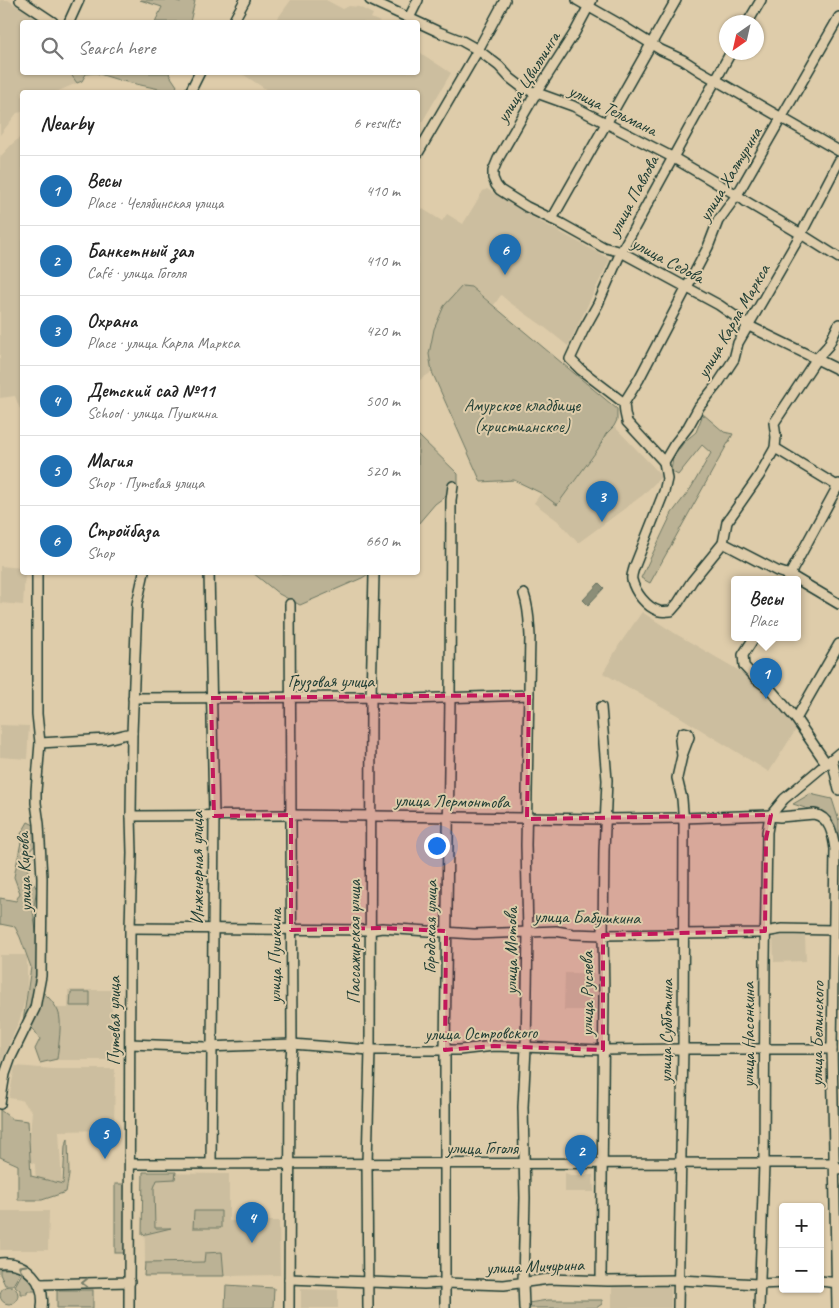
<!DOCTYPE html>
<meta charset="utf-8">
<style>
:root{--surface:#fff;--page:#f2f2f2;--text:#222;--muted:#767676;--line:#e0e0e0;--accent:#1f6fb2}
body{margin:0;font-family:Caveat,sans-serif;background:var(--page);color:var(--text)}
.controls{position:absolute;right:15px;bottom:15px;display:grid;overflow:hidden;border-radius:5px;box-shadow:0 1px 4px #0004}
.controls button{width:45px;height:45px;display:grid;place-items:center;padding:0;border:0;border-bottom:1px solid var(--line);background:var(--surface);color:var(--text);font:25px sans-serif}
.compass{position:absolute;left:719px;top:15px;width:45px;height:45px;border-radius:50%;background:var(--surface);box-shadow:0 1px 4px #0004;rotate:214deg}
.you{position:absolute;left:436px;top:845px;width:18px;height:18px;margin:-12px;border:4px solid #fff;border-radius:50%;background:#1a73e8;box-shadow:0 0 0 8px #1a73e833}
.badge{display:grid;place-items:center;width:32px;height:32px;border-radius:50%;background:var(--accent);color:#fff;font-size:16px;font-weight:700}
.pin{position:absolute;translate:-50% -41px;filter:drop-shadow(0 1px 2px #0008)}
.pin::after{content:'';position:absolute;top:26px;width:18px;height:15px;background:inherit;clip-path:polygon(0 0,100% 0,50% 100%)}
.popup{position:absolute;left:731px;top:576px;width:70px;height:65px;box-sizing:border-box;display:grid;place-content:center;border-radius:5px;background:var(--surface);filter:drop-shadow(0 1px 4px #0005);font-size:16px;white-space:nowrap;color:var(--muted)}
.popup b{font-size:19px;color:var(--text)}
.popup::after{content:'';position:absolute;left:50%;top:100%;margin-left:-10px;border:10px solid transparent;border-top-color:var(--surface)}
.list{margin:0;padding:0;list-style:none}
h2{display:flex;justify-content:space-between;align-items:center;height:65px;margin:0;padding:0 20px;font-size:21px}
h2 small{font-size:16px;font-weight:400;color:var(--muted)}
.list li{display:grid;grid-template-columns:32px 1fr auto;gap:15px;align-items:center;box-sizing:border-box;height:70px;padding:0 20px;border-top:1px solid var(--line)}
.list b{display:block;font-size:19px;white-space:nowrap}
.list p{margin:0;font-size:16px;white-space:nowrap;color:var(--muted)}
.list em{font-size:16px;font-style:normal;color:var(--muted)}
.icon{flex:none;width:28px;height:28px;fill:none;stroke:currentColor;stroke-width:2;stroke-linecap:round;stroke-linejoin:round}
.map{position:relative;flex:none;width:839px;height:1308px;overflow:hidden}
.search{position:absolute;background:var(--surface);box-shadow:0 1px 4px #0004;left:20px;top:20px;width:400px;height:55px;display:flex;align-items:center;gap:12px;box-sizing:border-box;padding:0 18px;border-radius:5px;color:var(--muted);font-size:19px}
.panel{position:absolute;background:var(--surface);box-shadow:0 1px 4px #0004;left:20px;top:90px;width:400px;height:485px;border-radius:5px}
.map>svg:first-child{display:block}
.built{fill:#ccbe9f}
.green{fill:#bbb295;stroke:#6d7864}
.water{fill:#8c8e78;stroke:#606e5d}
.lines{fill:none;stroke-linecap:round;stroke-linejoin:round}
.minor-casing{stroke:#1f3d34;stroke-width:12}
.minor{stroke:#deccaa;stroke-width:9}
.oneway{stroke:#757d69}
.marked{fill:#c2185b;fill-opacity:0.2;stroke:#c2185b;stroke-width:4;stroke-dasharray:10 6;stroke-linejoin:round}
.labels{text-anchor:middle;stroke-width:4;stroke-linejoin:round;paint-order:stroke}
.street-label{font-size:18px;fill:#1f3d34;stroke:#deccaa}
.park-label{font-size:18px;fill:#274339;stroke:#deccaa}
</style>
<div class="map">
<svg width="839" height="1308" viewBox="0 0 839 1308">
<rect width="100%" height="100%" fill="#deccaa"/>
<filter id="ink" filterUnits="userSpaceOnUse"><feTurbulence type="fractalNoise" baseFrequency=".02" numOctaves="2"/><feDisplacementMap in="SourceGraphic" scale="10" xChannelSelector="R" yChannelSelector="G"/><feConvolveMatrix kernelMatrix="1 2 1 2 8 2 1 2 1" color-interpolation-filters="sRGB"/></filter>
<g filter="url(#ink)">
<g class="built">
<polygon points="0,0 8,0 42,22 22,22 22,72 70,73 77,83 56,92 22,92 22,112 17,113 0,135"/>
<polygon points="291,0 326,0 343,9 349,6 359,7 373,14 371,18 380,22 275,22"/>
<polygon points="418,48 422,54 451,73 418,129 418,92 270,92 241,73 418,72"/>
<polygon points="22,136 22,408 20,409 15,396 0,398 0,157 12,144"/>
<polygon points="487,189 541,222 610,259 568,346 543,326 509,302 501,295 494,305 471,287 429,354 432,372 418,381 418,206 442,221 447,214 463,224 483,191"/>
<polygon points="614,426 662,476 643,495 578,543 558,521 534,503 541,493 557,505 598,449 606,434"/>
<polygon points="0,566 22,568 22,572 25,573 23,605 0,603"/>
<polygon points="642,612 676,634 733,667 765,688 797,728 769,772 677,715 603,673 619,645"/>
<polygon points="0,725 29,726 27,759 0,757"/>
<polygon points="773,936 805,936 806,961 774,962"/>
<polygon points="0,955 27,955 27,992 20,1019 0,1066"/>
<polygon points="565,973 597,974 597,1010 564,1010"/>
<polygon points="68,990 112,990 112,1060 48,1060 48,1008 68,1008"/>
<polygon points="15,1066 53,1069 115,1069 114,1130 59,1131 62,1186 36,1186 35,1164 28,1161 32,1111 21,1100 9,1098"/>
<polygon points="144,1173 229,1174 229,1221 279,1221 280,1275 224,1276 222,1253 204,1262 145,1263"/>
<polygon points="565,1173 570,1175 593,1175 594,1192 565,1192"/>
<polygon points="0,1211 49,1211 48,1250 0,1250"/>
<polygon points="671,1285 671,1308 612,1308 612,1286"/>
<polygon points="301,1289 338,1290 338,1308 301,1308"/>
</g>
<g class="green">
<polygon points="140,0 174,0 180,2 185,0 195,1 190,22 155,22 162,7"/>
<polygon points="70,73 170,73 169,74 177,86 173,92 122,81 96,73 86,74 82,81 77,83"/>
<polygon points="462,286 471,287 617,409 617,420 614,426 606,434 598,449 557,505 541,493 514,480 481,482 432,372 429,354 434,329 444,306"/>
<polygon points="703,414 724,432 733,434 650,583 641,578 672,513 691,488 711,453 702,445 678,475 671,471 673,458 684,442 696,432"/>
<polygon points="418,435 458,474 458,487 435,504 418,524"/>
<polygon points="253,573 370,573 362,578 300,605 279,594"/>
<polygon points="810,794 832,799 839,821 839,849 828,819 819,809 808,809 793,804"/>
<path d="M28,822L36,826L38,842L27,854L28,875L37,889L33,911L38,944L37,988C46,994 53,1001 58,1011C63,1020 58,1049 57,1059L40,1063L35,1049L40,1039L34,1030L23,1022L31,967L20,937L15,927L0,924V898L16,901L20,893L14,877L21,842V834Z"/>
<polygon points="71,992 90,992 90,1006 70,1006"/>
<polygon points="0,1110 12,1119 28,1121 31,1176 63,1184 65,1146 68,1139 69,1175 66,1192 42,1200 18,1200 18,1165 0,1157"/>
<polygon points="143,1172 176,1172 175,1179 157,1180 154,1188 155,1228 171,1228 142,1235"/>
<rect x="115" y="1184" width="10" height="69"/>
<polygon points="194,1211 221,1211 221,1228 193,1228"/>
<polygon points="222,1252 224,1276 144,1276 145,1263 204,1262 205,1253"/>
<polygon points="0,1269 17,1269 20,1271 20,1273 13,1285 5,1285 0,1274"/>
<polygon points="22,1273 39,1289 39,1291 27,1291 27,1294 20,1294 20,1290 15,1286"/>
<polygon points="226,1285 274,1288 273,1308 225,1308"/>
<circle cx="9" cy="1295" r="9"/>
<rect x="57" y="1290" width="36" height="18"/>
<polygon points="548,1300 602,1300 602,1304 596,1308 529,1308 528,1303"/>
</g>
<polygon class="water" points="599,583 604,588 588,605 583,600"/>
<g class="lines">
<defs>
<g id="minor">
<polyline points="20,0 53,22"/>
<polyline points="370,0 439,32 462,41 478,50 499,66 510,78 523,88 573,106 672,157 737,195 745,201 801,234 839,258"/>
<polyline points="577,0 621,25 661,50 683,60 700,71 839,151"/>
<polyline points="592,0 575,32 536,93 498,159 493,171 493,178 496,185 500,190 527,207 560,223 603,247 621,252 719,305 749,326 839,370"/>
<polyline points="409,18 418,0"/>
<polyline points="69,22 79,0"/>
<polyline points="233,22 245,0"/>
<polyline points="748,22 761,0"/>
<polyline points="190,92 200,72"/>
<polyline points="418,153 478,50 505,0"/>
<path d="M839,161L801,234L738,343L734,359L719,382L699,407L688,427L674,445L664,462L667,479L664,492L634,568C633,572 631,576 632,580C635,592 646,607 659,611C663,612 667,611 671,611L678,603L692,581L723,543L727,522L759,476L775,448L776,437L774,423L817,358L828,346L839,324"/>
<polyline points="552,219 676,0"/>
<polyline points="624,403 639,379 708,247 718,221 737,195 839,17"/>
<polyline points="775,448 839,487"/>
<polyline points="664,462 627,422 625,413 624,403 581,370 570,359 583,331 598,304 621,252 731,52"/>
<polyline points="723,543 777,571 790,575 839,604"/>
<polyline points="209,572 214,816 211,1163"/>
<polyline points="788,578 839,484"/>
<path d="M524,594C529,608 529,621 530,636L526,845L528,933L526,1048L523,1107L525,1198L523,1282L524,1308"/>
<polyline points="754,638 743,655 744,666 756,679 771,690 796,719 826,763"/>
<polyline points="133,698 371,697 411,699 529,695"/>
<polyline points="796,719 839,644"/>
<polyline points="40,743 107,739 123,735 132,733"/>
<polyline points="832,759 839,790"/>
<polyline points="131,816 291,815 605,819 683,818 771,815"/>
<path d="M770,816L780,817L814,814C830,817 833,835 835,849L832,1049L837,1308"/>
<polyline points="130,928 370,930 382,928 474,934 556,931 573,934 603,935 759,933 782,929 833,930"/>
<polyline points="130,1044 205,1047 292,1044 370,1050 459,1050 494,1046 603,1050 683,1049 832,1049"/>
<polyline points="0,1104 5,1074 11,1057 35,1008 41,976 42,878 39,824 36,803 36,791 40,743 37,714 37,572"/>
<polyline points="130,1164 833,1163 839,1169"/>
<path d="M0,1263C26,1261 46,1281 42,1308"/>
<polyline points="289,1279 424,1284 445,1283 504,1285 549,1279 608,1281 679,1280 759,1284 783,1283"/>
<polyline points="601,1280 604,996 603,935 604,851 607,780 601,707"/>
<polyline points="820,1281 839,1283"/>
<polyline points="39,1284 130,1282"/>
<polyline points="129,1308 130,928 132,853 131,816 132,733 137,604 144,572"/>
<polyline points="289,1308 290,1073 292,1044 290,604"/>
<polyline points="368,1308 367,1163 370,1050 371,697 374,575"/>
<polyline points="445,1308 445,1050 450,698 451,500 453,486"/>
<polyline points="678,1308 683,1049 684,824 682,799 677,778 682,756 689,737 688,733 684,732 682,733 680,740 682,756"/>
<polyline points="759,1308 764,1164 765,959 767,832 770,816 784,799 839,753"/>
</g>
</defs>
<use href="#minor" class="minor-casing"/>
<use href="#minor" class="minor"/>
</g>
<defs><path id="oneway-chevron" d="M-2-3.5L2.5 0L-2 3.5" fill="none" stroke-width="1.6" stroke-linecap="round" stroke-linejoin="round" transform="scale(1.25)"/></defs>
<g class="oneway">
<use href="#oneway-chevron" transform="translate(22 1268) rotate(-150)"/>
<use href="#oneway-chevron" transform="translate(85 1283) rotate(179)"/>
</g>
</g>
<path class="marked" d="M529,695L527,819L771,815L766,839L765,931L603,935V1050L494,1046L445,1050L446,931L382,928L291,930V815L214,816L211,698Z"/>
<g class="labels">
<g class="street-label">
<text transform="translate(528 77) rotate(-58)" y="6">улица Цвиллинга</text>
<text transform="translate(613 110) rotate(26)" y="6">улица Тельмана</text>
<text transform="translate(730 174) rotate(-59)" y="6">улица Халтурина</text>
<text transform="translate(633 196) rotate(-62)" y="6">улица Павлова</text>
<text transform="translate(668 260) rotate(28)" y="6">улица Седова</text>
<text transform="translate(733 321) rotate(-60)" y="6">улица Карла Маркса</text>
<text x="331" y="687">Грузовая улица</text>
<text transform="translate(452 801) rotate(1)" y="6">улица Лермонтова</text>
<text transform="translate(197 868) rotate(-90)" y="6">Инженерная улица</text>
<text transform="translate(24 872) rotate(-92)" y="6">улица Кирова</text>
<text transform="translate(587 917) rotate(1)" y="6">улица Бабушкина</text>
<text transform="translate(430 927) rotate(-89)" y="6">Городская улица</text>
<text transform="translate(354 942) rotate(-90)" y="6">Пассажирская улица</text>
<text transform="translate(511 951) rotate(-90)" y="6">улица Мотова</text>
<text transform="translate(275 956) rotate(-90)" y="6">улица Пушкина</text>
<text transform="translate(587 994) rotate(-90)" y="6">улица Русяева</text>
<text transform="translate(114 1021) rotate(-90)" y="6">Путевая улица</text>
<text transform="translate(666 1031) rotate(-89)" y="6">улица Субботина</text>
<text transform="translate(481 1033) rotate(-1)" y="6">улица Островского</text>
<text transform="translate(817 1034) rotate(-89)" y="6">улица Белинского</text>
<text transform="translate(748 1035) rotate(-90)" y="6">улица Насонкина</text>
<text x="482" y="1154">улица Гоголя</text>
<text transform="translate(535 1266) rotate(-2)" y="6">улица Мичурина</text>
</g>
<g class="park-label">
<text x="522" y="411">Амурское кладбище<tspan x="522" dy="21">(христианское)</tspan></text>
</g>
</g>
</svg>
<div class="controls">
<button>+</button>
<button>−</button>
</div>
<svg class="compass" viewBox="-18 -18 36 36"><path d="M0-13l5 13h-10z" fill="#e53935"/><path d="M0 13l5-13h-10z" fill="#767676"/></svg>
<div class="you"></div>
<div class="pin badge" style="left:766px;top:699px">1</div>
<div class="popup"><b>Весы</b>Place</div>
<div class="pin badge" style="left:581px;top:1176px">2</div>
<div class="pin badge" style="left:602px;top:522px">3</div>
<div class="pin badge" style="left:252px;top:1243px">4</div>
<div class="pin badge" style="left:105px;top:1159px">5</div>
<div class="pin badge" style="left:505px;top:275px">6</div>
<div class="search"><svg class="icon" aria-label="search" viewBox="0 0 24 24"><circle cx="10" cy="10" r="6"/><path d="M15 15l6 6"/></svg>Search here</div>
<section class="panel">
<h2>Nearby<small>6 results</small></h2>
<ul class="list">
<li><span class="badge">1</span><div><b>Весы</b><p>Place · Челябинская улица</p></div><em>410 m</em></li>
<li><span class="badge">2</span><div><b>Банкетный зал</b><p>Café · улица Гоголя</p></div><em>410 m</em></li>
<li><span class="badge">3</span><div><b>Охрана</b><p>Place · улица Карла Маркса</p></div><em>420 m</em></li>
<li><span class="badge">4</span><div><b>Детский сад №11</b><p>School · улица Пушкина</p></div><em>500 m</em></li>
<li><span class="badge">5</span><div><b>Магия</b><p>Shop · Путевая улица</p></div><em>520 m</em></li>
<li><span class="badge">6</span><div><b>Стройбаза</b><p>Shop</p></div><em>660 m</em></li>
</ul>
</section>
</div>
